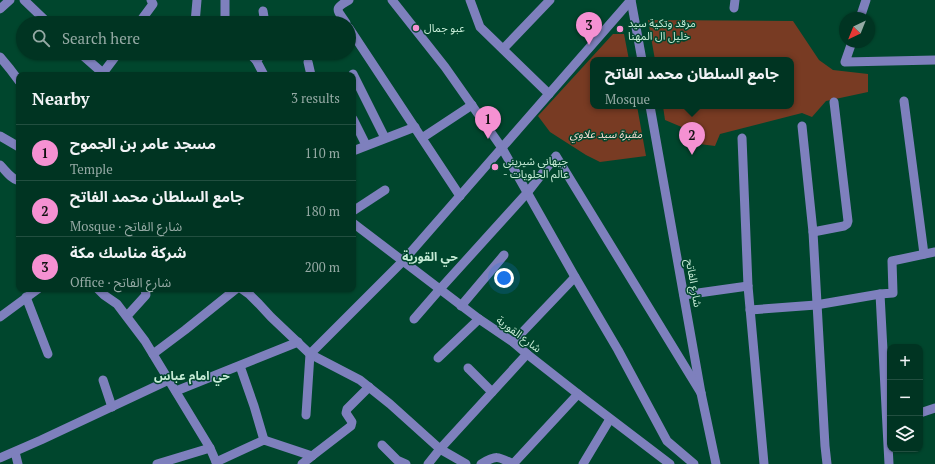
<!DOCTYPE html>
<meta charset="utf-8">
<style>
:root{--surface:#003422;--page:#0a3c2a;--text:#f1f3f6;--muted:#95aaa5;--line:#224f40;--accent:#f591d2}
body{margin:0;font-family:"PT Serif","Noto Sans Arabic",serif;background:var(--page);color:var(--text)}
.controls{position:absolute;right:12px;bottom:12px;display:grid;overflow:hidden;border-radius:8px;box-shadow:0 1px 3px #0004}
.controls button{width:36px;height:36px;display:grid;place-items:center;padding:0;border:0;border-bottom:1px solid var(--line);background:var(--surface);color:var(--text);font:20px sans-serif}
.compass{position:absolute;left:839px;top:12px;width:36px;height:36px;border-radius:50%;background:var(--surface);box-shadow:0 1px 3px #0004;rotate:223deg}
.you{position:absolute;left:504px;top:278px;width:14px;height:14px;margin:-10px;border:3px solid #fff;border-radius:50%;background:#1a73e8;box-shadow:0 0 0 6px #1a73e833}
.badge{display:grid;place-items:center;width:26px;height:26px;border-radius:50%;background:var(--accent);color:#111;font-size:13px;font-weight:700}
.pin{position:absolute;translate:-50% -33px;filter:drop-shadow(0 1px 2px #0008)}
.pin::after{content:'';position:absolute;top:21px;width:14px;height:12px;background:inherit;clip-path:polygon(0 0,100% 0,50% 100%)}
.popup{position:absolute;left:590px;top:57px;width:204px;height:52px;box-sizing:border-box;display:grid;place-content:center;border-radius:8px;background:var(--surface);filter:drop-shadow(0 1px 3px #0005);font-size:13px;white-space:nowrap;color:var(--muted)}
.popup b{font-size:15px;color:var(--text)}
.popup::after{content:'';position:absolute;left:50%;top:100%;margin-left:-8px;border:8px solid transparent;border-top-color:var(--surface)}
.list{margin:0;padding:0;list-style:none}
h2{display:flex;justify-content:space-between;align-items:center;height:52px;margin:0;padding:0 16px;font-size:17px}
h2 small{font-size:13px;font-weight:400;color:var(--muted)}
.list li{display:grid;grid-template-columns:26px 1fr auto;gap:12px;align-items:center;box-sizing:border-box;height:56px;padding:0 16px;border-top:1px solid var(--line)}
.list b{display:block;font-size:15px;white-space:nowrap}
.list p{margin:0;font-size:13px;white-space:nowrap;color:var(--muted)}
.list em{font-size:13px;font-style:normal;color:var(--muted)}
.icon{flex:none;width:22px;height:22px;fill:none;stroke:currentColor;stroke-width:2;stroke-linecap:round;stroke-linejoin:round}
.map{position:relative;flex:none;width:935px;height:464px;overflow:hidden}
.search{position:absolute;background:var(--surface);box-shadow:0 1px 3px #0004;left:16px;top:16px;width:340px;height:44px;display:flex;align-items:center;gap:10px;box-sizing:border-box;padding:0 14px;border-radius:22px;color:var(--muted);font-size:15px}
.panel{position:absolute;background:var(--surface);box-shadow:0 1px 3px #0004;left:16px;top:72px;width:340px;height:220px;border-radius:8px}
.map>svg:first-child{display:block}
.green{fill:#783b23}
.lines{fill:none;stroke-linecap:round;stroke-linejoin:round}
.minor{stroke:#7e80bd;stroke-width:9}
.poi-dot{fill:#f591d2;stroke:#00462d;stroke-width:1.5}
.labels{text-anchor:middle;stroke-width:3;stroke-linejoin:round;paint-order:stroke}
.poi-label{font-size:11px;fill:#c5ebd6;stroke:#00462d;text-anchor:start}
.park-label{font-size:11px;font-style:italic;fill:#f9dcd2;stroke:#00462d}
.street-label{font-size:11px;fill:#c5ebd6;stroke:#00462d}
.neighbourhood-label{font-size:12px;font-weight:bold;fill:#c5ebd6;stroke:#00462d}
</style>
<div class="map">
<svg width="935" height="464" viewBox="0 0 935 464">
<rect width="100%" height="100%" fill="#00462d"/>
<g class="green">
<polygon points="648,20 793,21 819,60 833,70 868,74 868,92 826,101 812,117 802,113 720,134 715,146 692,143 684,128 665,120 663,106 791,106 791,60 655,60"/>
<polygon points="613,34 624,34 629,60 593,60 593,106 637,106 646,156 600,162 586,155 550,132 538,116"/>
</g>
<g class="lines">
<g class="minor">
<polyline points="24,0 48,23"/>
<polyline points="392,0 445,67 502,148 575,277 618,350 667,441 694,464"/>
<polyline points="470,0 480,27 549,94"/>
<polyline points="631,0 642,60"/>
<polyline points="734,8 735,0"/>
<polyline points="0,9 10,0"/>
<polyline points="263,11 265,23"/>
<polyline points="860,18 866,0"/>
<polyline points="139,23 153,4 151,0"/>
<polyline points="195,23 197,0"/>
<polyline points="225,23 225,0"/>
<path d="M346,23C337,9 333,9 349,0"/>
<polyline points="349,28 460,196"/>
<polyline points="852,42 845,62 935,60"/>
<polyline points="503,49 550,0"/>
<polyline points="80,53 105,75"/>
<polyline points="249,53 256,60 264,75"/>
<polyline points="0,57 10,69 19,81"/>
<polyline points="256,60 264,53"/>
<polyline points="308,62 311,75"/>
<polyline points="103,73 118,53"/>
<polyline points="353,74 385,138"/>
<polyline points="904,101 924,254"/>
<polyline points="650,106 701,393 716,464"/>
<polyline points="353,119 366,145"/>
<polyline points="802,126 813,232 825,446 827,464"/>
<polyline points="0,136 19,147"/>
<polyline points="422,138 472,105"/>
<polyline points="742,138 748,286 764,464"/>
<polyline points="353,151 415,127"/>
<path d="M0,165C6,171 11,179 19,181"/>
<polyline points="353,211 385,190"/>
<polyline points="353,223 479,319 513,342 527,354 578,394 670,464"/>
<polyline points="813,232 844,226 847,224 848,221 834,102"/>
<polyline points="98,289 104,295 117,304 145,341 210,448 217,464"/>
<polyline points="242,289 249,294 259,304 271,317 310,354 360,380 390,404 440,449 466,464"/>
<polyline points="880,294 889,464"/>
<polyline points="684,295 748,286"/>
<polyline points="26,297 48,354"/>
<polyline points="461,306 504,255"/>
<polyline points="750,310 816,305 880,294 893,293 892,261 935,252"/>
<polyline points="127,316 146,295 145,289"/>
<polyline points="0,317 38,289"/>
<polyline points="414,319 440,289 527,193 556,156 701,393"/>
<polyline points="513,342 575,277"/>
<polyline points="153,354 185,330 236,289"/>
<polyline points="438,358 479,319"/>
<polyline points="240,366 254,406 264,440"/>
<polyline points="468,368 492,392"/>
<polyline points="103,380 112,407"/>
<polyline points="176,391 298,342"/>
<polyline points="920,413 935,408"/>
<polyline points="306,415 310,354 403,261 631,0"/>
<polyline points="382,445 397,460 406,464"/>
<polyline points="15,452 18,464"/>
<polyline points="312,456 351,426 352,422 346,413 347,409 369,387"/>
<polyline points="0,458 41,440 169,380"/>
<polyline points="216,462 264,440 312,456 302,464"/>
<polyline points="157,464 210,448"/>
<polyline points="428,464 440,449 527,354"/>
<path d="M481,464C496,455 498,456 513,464"/>
<polyline points="513,464 578,394"/>
<polyline points="583,464 610,419"/>
</g>
</g>
<g class="poi-dot">
<circle cx="416" cy="28" r="4"/>
<circle cx="620" cy="29" r="4"/>
<circle cx="495" cy="167" r="4"/>
</g>
<g class="labels">
<g class="poi-label">
<text x="628" y="27">مرقد وتكية سيد<tspan x="628" dy="13">خليل ال المهنا</tspan></text>
<text x="424" y="32">عبو جمال</text>
<text x="503" y="165">جیهانی شیرینی<tspan x="503" dy="13">- عالم الحلويات</tspan></text>
</g>
<g class="park-label">
<text x="606" y="138">مقبرة سيد علاوي</text>
</g>
<g class="street-label">
<text transform="translate(694 283) rotate(80)" y="4">شارع الفاتح</text>
<text transform="translate(519 334) rotate(37)" y="4">شارع القورية</text>
</g>
<g class="neighbourhood-label">
<text x="430" y="261">حي القورية</text>
<text x="192" y="380">حي امام عباس</text>
</g>
</g>
</svg>
<div class="controls">
<button>+</button>
<button>−</button>
<button><svg class="icon" aria-label="layers" viewBox="0 0 24 24"><path d="M12 4l9 5-9 5-9-5zM3 14l9 5 9-5"/></svg></button>
</div>
<svg class="compass" viewBox="-18 -18 36 36"><path d="M0-13l5 13h-10z" fill="#e53935"/><path d="M0 13l5-13h-10z" fill="#95aaa5"/></svg>
<div class="you"></div>
<div class="pin badge" style="left:488px;top:139px">1</div>
<div class="pin badge" style="left:692px;top:155px">2</div>
<div class="popup"><b>جامع السلطان محمد الفاتح</b>Mosque</div>
<div class="pin badge" style="left:589px;top:45px">3</div>
<div class="search"><svg class="icon" aria-label="search" viewBox="0 0 24 24"><circle cx="10" cy="10" r="6"/><path d="M15 15l6 6"/></svg>Search here</div>
<section class="panel">
<h2>Nearby<small>3 results</small></h2>
<ul class="list">
<li><span class="badge">1</span><div><b>مسجد عامر بن الجموح</b><p>Temple</p></div><em>110 m</em></li>
<li><span class="badge">2</span><div><b>جامع السلطان محمد الفاتح</b><p>Mosque · شارع الفاتح</p></div><em>180 m</em></li>
<li><span class="badge">3</span><div><b>شركة مناسك مكة</b><p>Office · شارع الفاتح</p></div><em>200 m</em></li>
</ul>
</section>
</div>
